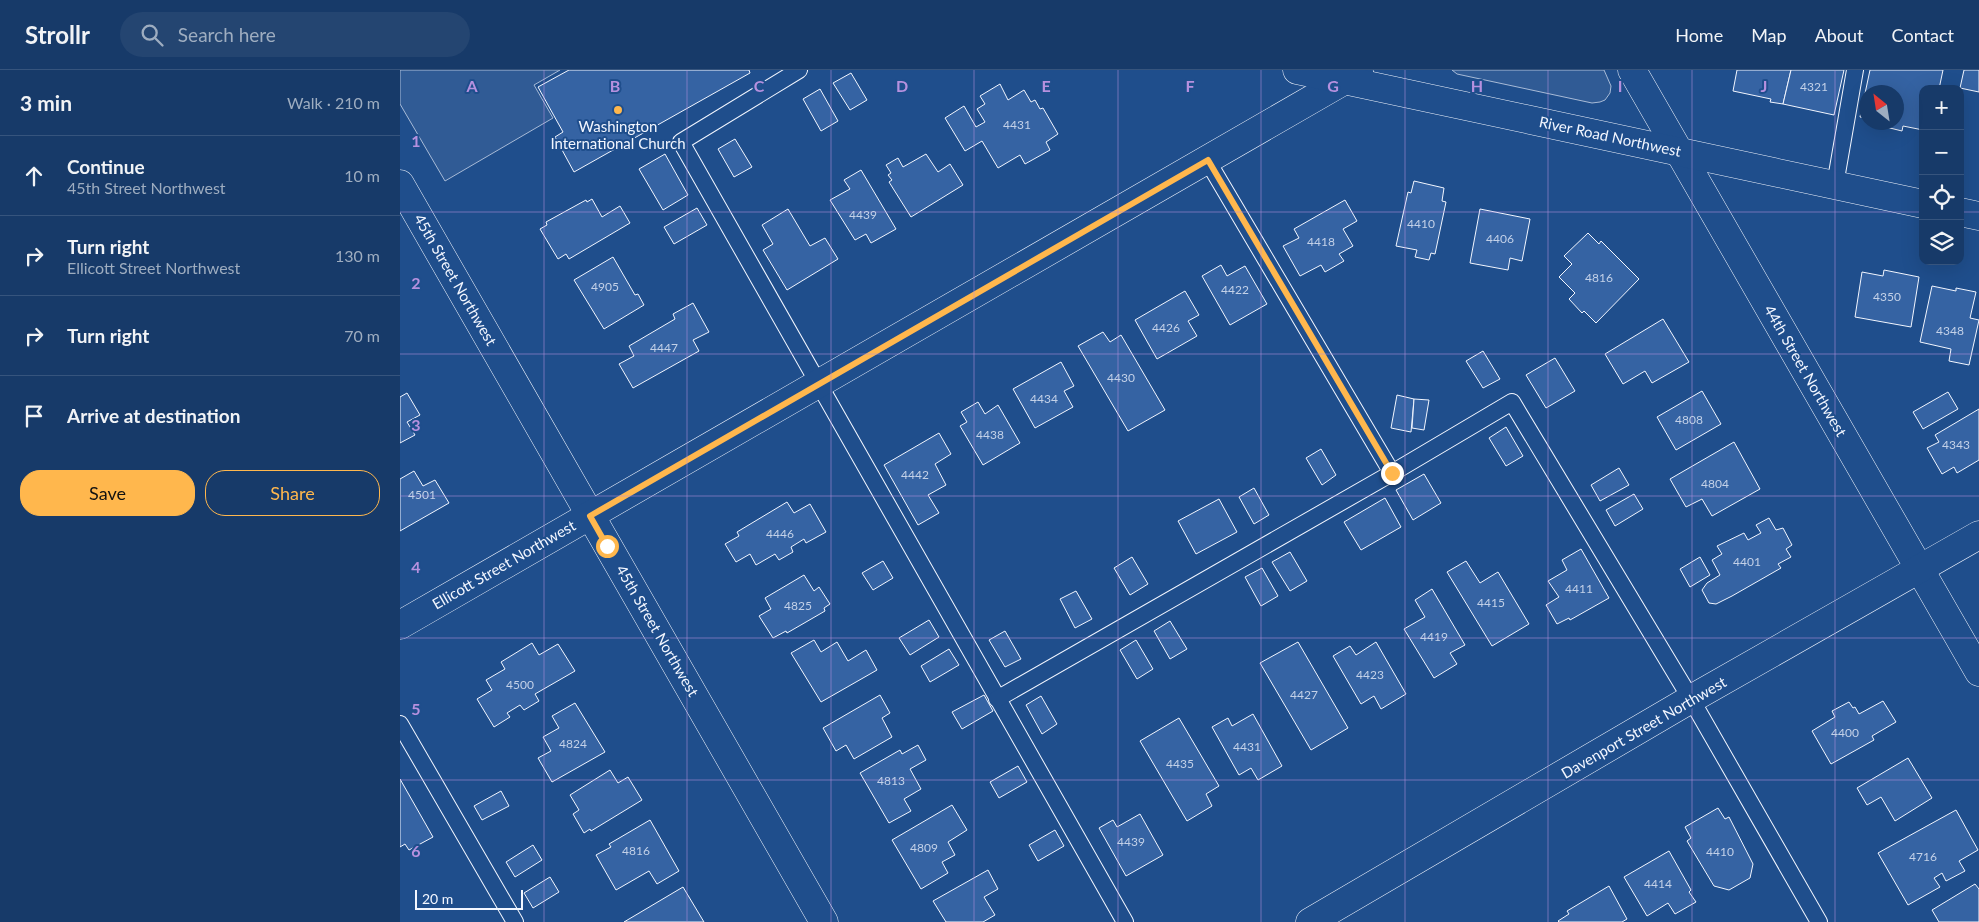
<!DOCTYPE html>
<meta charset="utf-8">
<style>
:root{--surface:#173a69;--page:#244571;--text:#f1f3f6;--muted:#9eadc0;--line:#36547d;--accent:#ffb74d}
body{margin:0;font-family:Lato,sans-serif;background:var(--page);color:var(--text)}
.controls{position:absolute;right:15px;top:15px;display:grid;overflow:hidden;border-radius:10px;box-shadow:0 5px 20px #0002}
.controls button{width:45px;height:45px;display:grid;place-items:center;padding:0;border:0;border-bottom:1px solid var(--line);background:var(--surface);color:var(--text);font:25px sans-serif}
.compass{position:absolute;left:1459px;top:15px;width:45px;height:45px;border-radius:50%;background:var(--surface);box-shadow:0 5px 20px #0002;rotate:330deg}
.scale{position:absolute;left:15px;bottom:12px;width:108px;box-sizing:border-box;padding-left:5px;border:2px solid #f2f6ff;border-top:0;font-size:14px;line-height:18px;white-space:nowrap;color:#f2f6ff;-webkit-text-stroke:4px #1f4e8c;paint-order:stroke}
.stop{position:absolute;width:15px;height:15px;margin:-11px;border:4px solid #ffb74d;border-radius:50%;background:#fff}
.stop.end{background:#ffb74d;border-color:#fff;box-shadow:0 1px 5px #0008}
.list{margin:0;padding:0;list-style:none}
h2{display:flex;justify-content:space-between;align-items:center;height:65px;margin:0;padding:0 20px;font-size:21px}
h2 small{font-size:16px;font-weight:400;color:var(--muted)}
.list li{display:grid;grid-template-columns:32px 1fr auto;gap:15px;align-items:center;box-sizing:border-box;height:80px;padding:0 20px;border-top:1px solid var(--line)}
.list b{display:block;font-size:19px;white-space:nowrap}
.list p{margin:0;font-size:16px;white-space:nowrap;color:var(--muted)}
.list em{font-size:16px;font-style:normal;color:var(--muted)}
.actions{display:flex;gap:10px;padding:15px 20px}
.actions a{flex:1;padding:11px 0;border:1px solid var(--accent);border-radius:20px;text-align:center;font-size:18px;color:var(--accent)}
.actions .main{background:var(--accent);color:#111}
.icon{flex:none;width:28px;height:28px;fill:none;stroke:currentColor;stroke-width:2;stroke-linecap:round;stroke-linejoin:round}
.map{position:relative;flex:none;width:1579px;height:852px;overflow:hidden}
header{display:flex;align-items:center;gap:30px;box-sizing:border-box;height:70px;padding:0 25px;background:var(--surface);border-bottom:1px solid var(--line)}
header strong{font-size:24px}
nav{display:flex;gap:28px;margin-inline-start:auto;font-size:18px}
.search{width:350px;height:45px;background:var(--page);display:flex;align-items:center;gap:12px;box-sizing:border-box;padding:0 18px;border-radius:28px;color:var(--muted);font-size:19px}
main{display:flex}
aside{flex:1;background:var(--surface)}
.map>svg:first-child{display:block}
.built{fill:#305b95;stroke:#a8bbd7}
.building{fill:#3563a3;stroke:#f2f6ff}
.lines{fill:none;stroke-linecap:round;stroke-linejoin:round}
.service-casing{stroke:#f2f6ff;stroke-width:18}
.minor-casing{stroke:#f2f6ff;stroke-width:29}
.secondary-casing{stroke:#f2f6ff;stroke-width:29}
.service{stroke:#1f4e8c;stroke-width:16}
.minor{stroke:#1f4e8c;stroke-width:28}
.secondary{stroke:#1f4e8c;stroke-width:28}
.route{stroke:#ffb74d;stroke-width:6}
.grid{fill:none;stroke:#b691df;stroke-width:1;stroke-opacity:0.55}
.poi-dot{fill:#ffb74d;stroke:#1f4e8c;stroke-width:2}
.labels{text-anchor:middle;stroke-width:4;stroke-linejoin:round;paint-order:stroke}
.number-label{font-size:12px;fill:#c3d1e8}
.poi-label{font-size:15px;fill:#f2f6ff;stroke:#1f4e8c}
.street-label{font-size:15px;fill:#f2f6ff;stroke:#1f4e8c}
.grid-label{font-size:16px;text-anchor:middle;font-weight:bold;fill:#b691df;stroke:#1f4e8c;stroke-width:4;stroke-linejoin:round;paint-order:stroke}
</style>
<header>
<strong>Strollr</strong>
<div class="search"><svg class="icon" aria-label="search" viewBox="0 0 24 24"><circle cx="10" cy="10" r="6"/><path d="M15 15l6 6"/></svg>Search here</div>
<nav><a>Home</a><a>Map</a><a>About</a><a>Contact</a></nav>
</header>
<main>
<aside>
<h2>3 min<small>Walk · 210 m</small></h2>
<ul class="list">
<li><svg class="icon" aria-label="ahead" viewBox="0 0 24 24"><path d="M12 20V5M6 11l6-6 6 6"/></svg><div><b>Continue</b><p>45th Street Northwest</p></div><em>10 m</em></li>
<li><svg class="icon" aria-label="right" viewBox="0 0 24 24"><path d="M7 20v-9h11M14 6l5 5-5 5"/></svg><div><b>Turn right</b><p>Ellicott Street Northwest</p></div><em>130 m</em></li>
<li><svg class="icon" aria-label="right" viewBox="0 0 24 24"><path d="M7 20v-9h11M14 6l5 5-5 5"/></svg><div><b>Turn right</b></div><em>70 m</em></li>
<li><svg class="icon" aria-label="arrive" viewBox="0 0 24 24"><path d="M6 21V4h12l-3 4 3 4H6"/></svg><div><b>Arrive at destination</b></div></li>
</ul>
<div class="actions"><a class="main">Save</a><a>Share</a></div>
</aside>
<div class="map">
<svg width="1579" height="852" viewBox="0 0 1579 852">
<rect width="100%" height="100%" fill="#1f4e8c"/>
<g class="built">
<polygon points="0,0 160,0 134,15 153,48 45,111 0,34"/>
<polygon points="1052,0 1204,0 1211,16 1210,23 1205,30 1200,32 1192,33 1057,4"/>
</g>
<g class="building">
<polygon points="169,0 349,0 350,3 174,102 155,67 163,62 138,17"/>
<polygon points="1337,0 1391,0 1383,34 1370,32 1371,29 1333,21"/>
<polygon points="1391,0 1444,0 1434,45 1383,34"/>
<polygon points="1470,0 1543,0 1539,19 1523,19 1523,60 1503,56 1502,61 1486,57 1486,52 1496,52 1496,22 1466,22 1466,48 1460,47"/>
<polygon points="1564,0 1579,0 1579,22 1560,18"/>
<polygon points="451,3 467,30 450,40 433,13"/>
<polygon points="600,14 608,30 624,20 631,32 635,30 640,39 643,38 658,64 646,72 650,80 625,94 620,85 598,98 582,71 565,81 545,48 564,36 576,57 585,52 577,39 585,34 580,26"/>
<polygon points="420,19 438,51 421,61 403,29"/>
<polygon points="335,69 352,97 334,107 318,79"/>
<polygon points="265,84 288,125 263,140 239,99"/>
<polygon points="526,84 538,102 550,94 563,115 511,147 489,112 492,110 488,105 491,103 486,95 498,88 503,97"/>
<polygon points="461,100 496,159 471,173 466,164 455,170 430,130 450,119 444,110"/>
<polygon points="1014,111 1044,118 1042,131 1046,132 1035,184 1031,183 1029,190 1015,187 1017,180 996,176 1008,122 1011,123"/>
<polygon points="192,129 202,147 220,136 230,153 169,189 166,184 158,189 140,159 147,155 146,152 186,130 187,132"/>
<polygon points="945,130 957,151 943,159 953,176 939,184 944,191 925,202 921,195 900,206 883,176 899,168 894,159"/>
<polygon points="297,138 307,155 274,174 264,157"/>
<polygon points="388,139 410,176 425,168 438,189 387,220 363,180 373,174 362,155"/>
<polygon points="1080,139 1130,149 1122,191 1110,188 1108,200 1070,193"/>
<polygon points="1188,163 1199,174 1201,171 1239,209 1196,253 1184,241 1182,243 1169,229 1175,223 1159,207 1172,194 1164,186"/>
<polygon points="213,187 235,225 238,224 244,235 204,259 174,210"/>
<polygon points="821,195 827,206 845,196 867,234 830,255 802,206"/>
<polygon points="1484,200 1519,207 1511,257 1455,247 1462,202 1483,206"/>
<polygon points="1532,216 1556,221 1556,218 1576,222 1570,248 1579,250 1569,295 1549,291 1551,279 1520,272"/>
<polygon points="785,221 799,245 788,251 797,266 757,289 735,250"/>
<polygon points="293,233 309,262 293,270 299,281 233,318 219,294 234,286 229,276 275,249 273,244"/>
<polygon points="1263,249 1289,292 1252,313 1245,301 1223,314 1205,284"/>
<polygon points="703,262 710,272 721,265 765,340 728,361 678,276"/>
<polygon points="1083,281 1100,309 1083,318 1066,291"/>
<polygon points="1155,288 1175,321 1146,338 1126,305"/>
<polygon points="661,292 674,316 664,321 673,337 635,358 613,319"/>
<polygon points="1302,321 1321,354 1276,380 1257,347"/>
<polygon points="1548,322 1558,339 1523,359 1513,342"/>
<polygon points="7,323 20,345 7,352 15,365 0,373 0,327"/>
<polygon points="997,325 1014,329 1011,362 991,358"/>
<polygon points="1014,329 1029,330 1024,360 1012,358"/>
<polygon points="578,332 585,344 598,335 620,373 583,395 560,356 567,352 561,342"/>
<polygon points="1579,339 1579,390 1557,403 1554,397 1542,404 1527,378 1539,372 1535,365"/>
<polygon points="1106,357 1123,386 1106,396 1089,368"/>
<polygon points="539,363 551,384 535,394 546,415 528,425 539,443 518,455 484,395"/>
<polygon points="1334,372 1360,419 1312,446 1302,429 1286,437 1270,409"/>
<polygon points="921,379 936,405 922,415 906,388"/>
<polygon points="1219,398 1229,415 1200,431 1191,415"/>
<polygon points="14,401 23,416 35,410 49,433 0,461 0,409"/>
<polygon points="1024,404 1041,433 1013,450 996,420"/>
<polygon points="854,418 869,445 854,454 839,427"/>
<polygon points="1234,424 1243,439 1215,456 1206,440"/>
<polygon points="985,428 1001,457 961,480 944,452"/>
<polygon points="819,429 837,462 796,484 778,451"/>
<polygon points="387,432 394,443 410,434 426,462 406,473 404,469 391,477 393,482 379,490 375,484 356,495 350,484 336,492 325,474 339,466 337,462"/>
<polygon points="1369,448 1376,460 1383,458 1392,475 1386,479 1391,487 1378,494 1381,498 1332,526 1316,534 1309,533 1302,520 1307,513 1320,505 1312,490 1322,484 1317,476 1344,463 1348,470 1361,463 1356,455"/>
<polygon points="1181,479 1209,528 1170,550 1169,548 1157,554 1146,535 1159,527 1148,511 1167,500 1162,490"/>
<polygon points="890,482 907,511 890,521 872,492"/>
<polygon points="732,487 748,514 730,525 714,498"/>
<polygon points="1300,487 1310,505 1290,517 1280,499"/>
<polygon points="483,491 493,508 473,520 462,503"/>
<polygon points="1066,491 1080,513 1098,502 1129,554 1092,576 1047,502"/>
<polygon points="862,498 878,526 861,536 845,507"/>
<polygon points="404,505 414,521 419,517 430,534 424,538 425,541 387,563 386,561 373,568 359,546 371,539 365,528"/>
<polygon points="1032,519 1065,575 1050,583 1057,594 1034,608 1004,559 1025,547 1015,530"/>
<polygon points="676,521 692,549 675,558 660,529"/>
<polygon points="529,550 539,567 510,585 499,568"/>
<polygon points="770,551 787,579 770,589 754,561"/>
<polygon points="605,561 621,589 605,597 589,570"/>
<polygon points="414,570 421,582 437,572 448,591 466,580 477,600 421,632 391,583"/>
<polygon points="736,570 753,599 737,609 720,580"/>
<polygon points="898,572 948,658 911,680 860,593"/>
<polygon points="976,572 1006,624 981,639 974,626 961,634 933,586 950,576 956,585"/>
<polygon points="132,573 139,585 158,574 175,601 135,624 139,631 124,640 120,635 107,643 110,647 94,657 77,629 92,620 86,610 105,599 101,592"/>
<polygon points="549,579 559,595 530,612 521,596"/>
<polygon points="480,625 490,643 482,648 492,667 454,689 446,675 436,681 423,658"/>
<polygon points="584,625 593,641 562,659 552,642"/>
<polygon points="641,626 657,654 642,664 626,635"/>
<polygon points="1483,631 1496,652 1472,666 1474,670 1431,694 1412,661 1435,647 1432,641 1449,632 1453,638 1455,637 1459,644"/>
<polygon points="175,633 205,682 152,712 138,688 151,681 143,667 159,658 152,646"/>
<polygon points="853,644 882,696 858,710 851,698 839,705 812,657 828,648 832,656"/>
<polygon points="779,648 819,716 806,724 812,736 787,751 740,671"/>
<polygon points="518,675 526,690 510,699 521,719 504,729 511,741 489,753 460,703 500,680 502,684"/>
<polygon points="1508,688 1532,728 1495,751 1481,727 1467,735 1457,718"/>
<polygon points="618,696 627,712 599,728 590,712"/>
<polygon points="210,700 218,713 228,707 242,730 191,761 190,759 184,763 173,744 179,740 170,725"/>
<polygon points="0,709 33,767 9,780 5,774 0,777"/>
<polygon points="101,721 109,736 82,750 74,736"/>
<polygon points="552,735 567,760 548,772 555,785 542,792 548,803 521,819 492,770"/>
<polygon points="1318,738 1325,749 1329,747 1353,794 1350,808 1329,820 1314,816 1287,771 1291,768 1285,757"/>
<polygon points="1556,740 1578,780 1559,791 1565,801 1546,811 1542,803 1534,808 1540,817 1508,835 1478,783"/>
<polygon points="740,744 763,785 726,806 699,758 713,750 717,757"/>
<polygon points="250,750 279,801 257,814 249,801 216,820 196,785 211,777 209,774"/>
<polygon points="655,760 664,776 638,791 629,775"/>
<polygon points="133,775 142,790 115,807 106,792"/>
<polygon points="1269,781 1291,820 1289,822 1296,832 1275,844 1268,833 1247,846 1224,807"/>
<polygon points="588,800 598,819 584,827 595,845 583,852 546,852 533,831"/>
<polygon points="150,807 159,822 133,838 124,823"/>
<polygon points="1575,814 1579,819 1579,852 1539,852 1532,840"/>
<polygon points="1209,816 1227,849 1222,852 1159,852 1158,851 1169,844 1167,841"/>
<polygon points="283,817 304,852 224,852"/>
</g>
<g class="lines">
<defs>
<g id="service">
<polyline points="399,0 281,72 725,852"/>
<polyline points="807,90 992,403"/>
<polyline points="1435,115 1455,0"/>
<polyline points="597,629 992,403 1112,332 1291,629 1419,852"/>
<polyline points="0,654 115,852"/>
</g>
<g id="minor">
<polyline points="1232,0 1579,602"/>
<polyline points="0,114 424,852"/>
<polyline points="0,555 959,2"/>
<polyline points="910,852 1291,629 1579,465"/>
</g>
<g id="secondary">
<polyline points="897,0 1523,134"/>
<polyline points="1560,142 1579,146"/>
</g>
</defs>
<use href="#service" class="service-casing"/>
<use href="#minor" class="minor-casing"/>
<use href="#secondary" class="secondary-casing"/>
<use href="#service" class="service"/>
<use href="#minor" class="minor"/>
<use href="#secondary" class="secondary"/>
</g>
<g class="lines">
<polyline class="route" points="207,476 190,446 808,90 992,403"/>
</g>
<path class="grid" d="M144,0V852M287,0V852M431,0V852M574,0V852M718,0V852M861,0V852M1005,0V852M1148,0V852M1292,0V852M1435,0V852M0,142H1523M1560,142H1579M0,284H1579M0,426H1579M0,568H1579M0,710H1579"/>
<circle class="poi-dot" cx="218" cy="40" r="5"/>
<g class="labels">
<g class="number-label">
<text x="1414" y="21">4321</text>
<text x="617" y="59">4431</text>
<text x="463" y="149">4439</text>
<text x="1021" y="158">4410</text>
<text x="1100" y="173">4406</text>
<text x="921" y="176">4418</text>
<text x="1199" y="212">4816</text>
<text x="205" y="221">4905</text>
<text x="835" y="224">4422</text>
<text x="1487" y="231">4350</text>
<text x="766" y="262">4426</text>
<text x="1550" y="265">4348</text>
<text x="264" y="282">4447</text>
<text x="721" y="312">4430</text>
<text x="644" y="333">4434</text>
<text x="1289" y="354">4808</text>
<text x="590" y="369">4438</text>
<text x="1556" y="379">4343</text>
<text x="515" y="409">4442</text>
<text x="1315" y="418">4804</text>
<text x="22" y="429">4501</text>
<text x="380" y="468">4446</text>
<text x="1347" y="496">4401</text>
<text x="1179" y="523">4411</text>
<text x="1091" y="537">4415</text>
<text x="398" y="540">4825</text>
<text x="1034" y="571">4419</text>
<text x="970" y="609">4423</text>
<text x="120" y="619">4500</text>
<text x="904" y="629">4427</text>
<text x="1445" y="667">4400</text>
<text x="173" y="678">4824</text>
<text x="847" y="681">4431</text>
<text x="780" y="698">4435</text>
<text x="491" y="715">4813</text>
<text x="731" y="776">4439</text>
<text x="524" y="782">4809</text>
<text x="236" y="785">4816</text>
<text x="1320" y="786">4410</text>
<text x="1523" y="791">4716</text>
<text x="1258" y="818">4414</text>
</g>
<g class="poi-label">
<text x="218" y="62">Washington<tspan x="218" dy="17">International Church</tspan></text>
</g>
<g class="street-label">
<text transform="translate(1210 67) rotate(12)" y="5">River Road Northwest</text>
<text transform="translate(55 210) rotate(60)" y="5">45th Street Northwest</text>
<text transform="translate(1405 301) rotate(60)" y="5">44th Street Northwest</text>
<text transform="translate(104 495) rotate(-30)" y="5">Ellicott Street Northwest</text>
<text transform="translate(257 561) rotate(60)" y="5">45th Street Northwest</text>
<text transform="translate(1244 658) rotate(-30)" y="5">Davenport Street Northwest</text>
</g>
</g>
<g class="grid-label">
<text x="72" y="22">A</text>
<text x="215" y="22">B</text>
<text x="359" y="22">C</text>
<text x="502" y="22">D</text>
<text x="646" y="22">E</text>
<text x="790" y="22">F</text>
<text x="933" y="22">G</text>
<text x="1077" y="22">H</text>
<text x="1220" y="22">I</text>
<text x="1364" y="22">J</text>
<text x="16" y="77">1</text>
<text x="16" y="219">2</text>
<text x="16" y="361">3</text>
<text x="16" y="503">4</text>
<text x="16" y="645">5</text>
<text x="16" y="787">6</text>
</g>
</svg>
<div class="controls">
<button>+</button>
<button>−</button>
<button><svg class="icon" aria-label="locate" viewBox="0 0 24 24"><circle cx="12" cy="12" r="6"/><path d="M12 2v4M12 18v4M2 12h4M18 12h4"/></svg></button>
<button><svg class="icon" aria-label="layers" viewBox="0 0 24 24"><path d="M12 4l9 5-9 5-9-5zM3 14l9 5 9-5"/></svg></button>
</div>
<svg class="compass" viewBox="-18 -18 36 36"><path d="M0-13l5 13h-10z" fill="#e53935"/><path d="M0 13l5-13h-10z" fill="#9eadc0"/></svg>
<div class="scale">20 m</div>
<div class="stop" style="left:207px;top:476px"></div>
<div class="stop end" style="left:992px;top:403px"></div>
</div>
</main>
